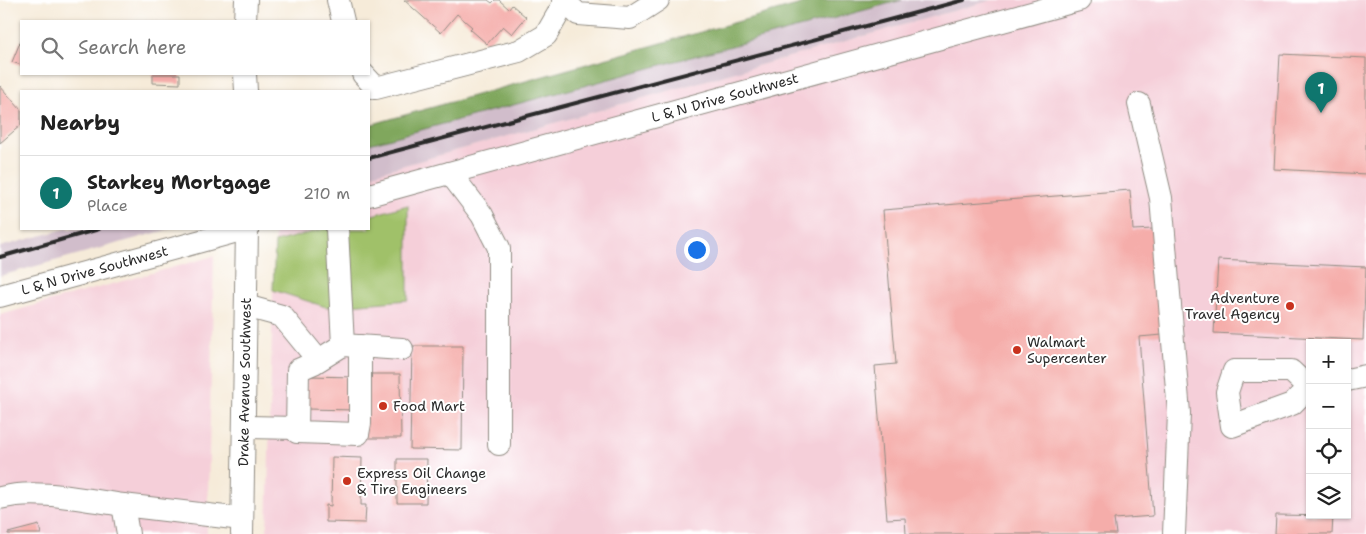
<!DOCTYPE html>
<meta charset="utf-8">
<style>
:root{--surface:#fff;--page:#f6f6f6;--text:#222;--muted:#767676;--line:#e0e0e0;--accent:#0f766e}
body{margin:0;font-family:"Shantell Sans",sans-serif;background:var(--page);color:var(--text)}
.controls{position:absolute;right:15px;bottom:15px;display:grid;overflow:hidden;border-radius:0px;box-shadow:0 1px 4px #0004}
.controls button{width:45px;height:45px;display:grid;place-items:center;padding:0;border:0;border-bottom:1px solid var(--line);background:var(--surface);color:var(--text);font:25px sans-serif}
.you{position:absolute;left:696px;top:249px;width:18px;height:18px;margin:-12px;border:4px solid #fff;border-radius:50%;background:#1a73e8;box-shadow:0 0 0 8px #1a73e833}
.badge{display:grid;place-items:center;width:32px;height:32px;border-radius:50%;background:var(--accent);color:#fff;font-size:16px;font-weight:700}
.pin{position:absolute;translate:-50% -41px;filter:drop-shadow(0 1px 2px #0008)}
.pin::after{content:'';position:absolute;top:26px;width:18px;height:15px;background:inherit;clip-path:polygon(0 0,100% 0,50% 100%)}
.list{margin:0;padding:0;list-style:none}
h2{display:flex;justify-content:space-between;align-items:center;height:65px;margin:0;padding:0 20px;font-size:21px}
h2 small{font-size:16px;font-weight:400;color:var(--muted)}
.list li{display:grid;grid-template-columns:32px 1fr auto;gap:15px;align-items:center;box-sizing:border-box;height:75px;padding:0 20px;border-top:1px solid var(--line)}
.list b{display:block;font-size:19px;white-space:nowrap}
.list p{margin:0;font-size:16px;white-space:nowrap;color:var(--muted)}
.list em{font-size:16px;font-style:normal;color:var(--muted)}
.icon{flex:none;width:28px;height:28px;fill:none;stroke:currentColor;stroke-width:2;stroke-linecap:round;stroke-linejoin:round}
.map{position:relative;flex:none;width:1366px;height:534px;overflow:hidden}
.search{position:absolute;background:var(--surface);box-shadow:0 1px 4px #0004;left:20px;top:20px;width:350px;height:55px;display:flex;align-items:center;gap:12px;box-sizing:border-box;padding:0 18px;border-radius:0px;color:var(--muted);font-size:19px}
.panel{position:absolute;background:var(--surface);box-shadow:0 1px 4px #0004;left:20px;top:90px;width:350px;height:140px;border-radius:0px}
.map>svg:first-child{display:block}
.built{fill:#f5cfd9;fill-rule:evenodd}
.industrial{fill:#d1bdcb}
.green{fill:#a0c169;stroke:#66764a}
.forest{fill:#80a75d;stroke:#566944}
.building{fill:#f5adaa}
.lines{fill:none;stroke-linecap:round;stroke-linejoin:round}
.minor-casing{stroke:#908b82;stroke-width:24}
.minor{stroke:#fff;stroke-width:22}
.rail{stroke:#2b2b2b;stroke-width:4}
.poi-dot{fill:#c8321e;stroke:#fff;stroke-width:2}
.labels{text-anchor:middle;stroke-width:4;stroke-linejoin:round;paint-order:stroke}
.street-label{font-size:14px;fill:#2b2b2b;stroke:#fff}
.poi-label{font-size:14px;fill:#2b2b2b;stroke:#fff;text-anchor:start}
</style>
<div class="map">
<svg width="1366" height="534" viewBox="0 0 1366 534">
<rect width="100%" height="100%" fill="#fff"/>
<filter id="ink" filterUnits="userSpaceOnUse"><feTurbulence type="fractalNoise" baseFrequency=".02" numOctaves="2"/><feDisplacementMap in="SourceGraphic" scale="10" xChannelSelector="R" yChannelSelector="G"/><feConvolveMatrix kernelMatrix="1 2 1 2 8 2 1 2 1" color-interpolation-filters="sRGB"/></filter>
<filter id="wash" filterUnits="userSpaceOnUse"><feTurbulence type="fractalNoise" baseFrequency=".0096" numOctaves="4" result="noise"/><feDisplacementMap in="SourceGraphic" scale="20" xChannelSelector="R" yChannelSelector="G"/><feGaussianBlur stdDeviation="1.12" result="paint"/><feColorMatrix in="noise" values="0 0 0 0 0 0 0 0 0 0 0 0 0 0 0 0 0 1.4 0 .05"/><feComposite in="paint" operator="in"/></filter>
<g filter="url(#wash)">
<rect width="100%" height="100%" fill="#f6ebd9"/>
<g class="built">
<path d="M992,0H1366V534H267L273,290L326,307L408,205L369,216V175ZM1310,343H1347V515H1310Z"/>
<polygon points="275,229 324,229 275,242"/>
<polygon points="214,256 207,534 0,534 0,315"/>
</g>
<g class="industrial">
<polygon points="902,0 992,0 369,175 369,144"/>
<polygon points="65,229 170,229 0,276 0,247"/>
</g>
<polygon class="green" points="408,205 408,300 326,307 273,290 275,242 324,229 369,229 369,216"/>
<polygon class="forest" points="815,0 902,0 369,144 369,125"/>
<g id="blocks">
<g class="building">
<polygon points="404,0 488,0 492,3 495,0 499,0 509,9 512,5 526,17 512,34 503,26 487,44 470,29 472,27 457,14 441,33"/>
<polygon points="21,40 21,65 12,62"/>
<polygon points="1280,54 1366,58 1366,174 1274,169"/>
<polygon points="153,74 180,74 180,84 153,83"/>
<polygon points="0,86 21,110 21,125 0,143"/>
<polygon points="1130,190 1133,230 1153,229 1162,335 1139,337 1153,516 1114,519 1116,534 906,534 905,518 887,519 875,366 896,364 883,210"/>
<polygon points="1218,260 1366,267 1363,340 1214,333"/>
<polygon points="412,346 463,346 462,450 410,449"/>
<polygon points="365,374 400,374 401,438 365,438"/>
<polygon points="307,376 355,377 355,410 306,409"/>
<polygon points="332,457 362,458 361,505 366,505 365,523 326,522 326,505 331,506"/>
<polygon points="397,459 427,459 426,503 397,503"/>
<polygon points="1276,515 1333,516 1332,534 1275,534"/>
<polygon points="39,525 41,534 8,534 8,533"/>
</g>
</g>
</g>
<g filter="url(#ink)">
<use href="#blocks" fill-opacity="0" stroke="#908b82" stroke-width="1"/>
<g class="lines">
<defs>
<g id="minor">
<polyline points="338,0 343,21"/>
<polyline points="563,0 578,14 630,18 658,0"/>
<polyline points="245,21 246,0"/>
<polyline points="245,74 246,91"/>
<polyline points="363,74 376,88 519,51 546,35 565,2"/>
<polyline points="1139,104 1161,198 1179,413 1174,534"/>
<polyline points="450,173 482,215 499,248 499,444"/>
<path id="s1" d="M369,195L1079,0"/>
<polyline points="337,229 343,345 402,349"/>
<path id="s2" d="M0,296L245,229"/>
<polyline points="246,306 282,316 318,360"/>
<polyline points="343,345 314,363 298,370 297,432 358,434 360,423 360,346"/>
<polyline points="1347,380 1366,376"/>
<polyline points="1308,387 1291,371 1234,371 1227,392 1232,426 1292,404 1310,386"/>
<polyline points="244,427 297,428"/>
<path d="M0,498C37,488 85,500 123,505"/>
<polyline points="128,534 123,505 242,519"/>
<path id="s3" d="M242,534L247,229"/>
</g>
</defs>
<use href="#minor" class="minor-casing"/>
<use href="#minor" class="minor"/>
<g class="rail">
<polyline points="369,158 964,0"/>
<polyline points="0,257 99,229"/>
</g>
</g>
</g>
<g class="poi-dot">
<circle cx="1290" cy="306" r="5"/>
<circle cx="1017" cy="350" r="5"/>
<circle cx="383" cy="406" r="5"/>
<circle cx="347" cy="481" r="5"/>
</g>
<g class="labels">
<g class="street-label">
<text dy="5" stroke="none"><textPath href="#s1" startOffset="369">L &amp; N Drive Southwest</textPath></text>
<text dy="5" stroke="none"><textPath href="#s2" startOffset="98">L &amp; N Drive Southwest</textPath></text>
<text dy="5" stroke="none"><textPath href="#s3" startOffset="152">Drake Avenue Southwest</textPath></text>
</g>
<g class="poi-label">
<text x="1280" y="303" text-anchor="end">Adventure<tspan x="1280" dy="16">Travel Agency</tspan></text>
<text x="1027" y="347">Walmart<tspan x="1027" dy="16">Supercenter</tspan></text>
<text x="393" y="411">Food Mart</text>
<text x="357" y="478">Express Oil Change<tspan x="357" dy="16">&amp; Tire Engineers</tspan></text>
</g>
</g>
</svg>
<div class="controls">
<button>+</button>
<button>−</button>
<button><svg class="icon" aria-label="locate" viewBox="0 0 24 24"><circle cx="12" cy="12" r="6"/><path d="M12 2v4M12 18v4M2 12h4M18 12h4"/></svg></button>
<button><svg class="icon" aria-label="layers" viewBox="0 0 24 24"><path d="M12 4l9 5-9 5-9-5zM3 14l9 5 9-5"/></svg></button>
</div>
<div class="you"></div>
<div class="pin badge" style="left:1321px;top:113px">1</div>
<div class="search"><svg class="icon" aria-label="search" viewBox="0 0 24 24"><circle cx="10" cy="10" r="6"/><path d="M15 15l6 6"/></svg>Search here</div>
<section class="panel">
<h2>Nearby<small></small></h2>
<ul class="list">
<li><span class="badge">1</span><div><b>Starkey Mortgage</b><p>Place</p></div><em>210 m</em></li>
</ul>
</section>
</div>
